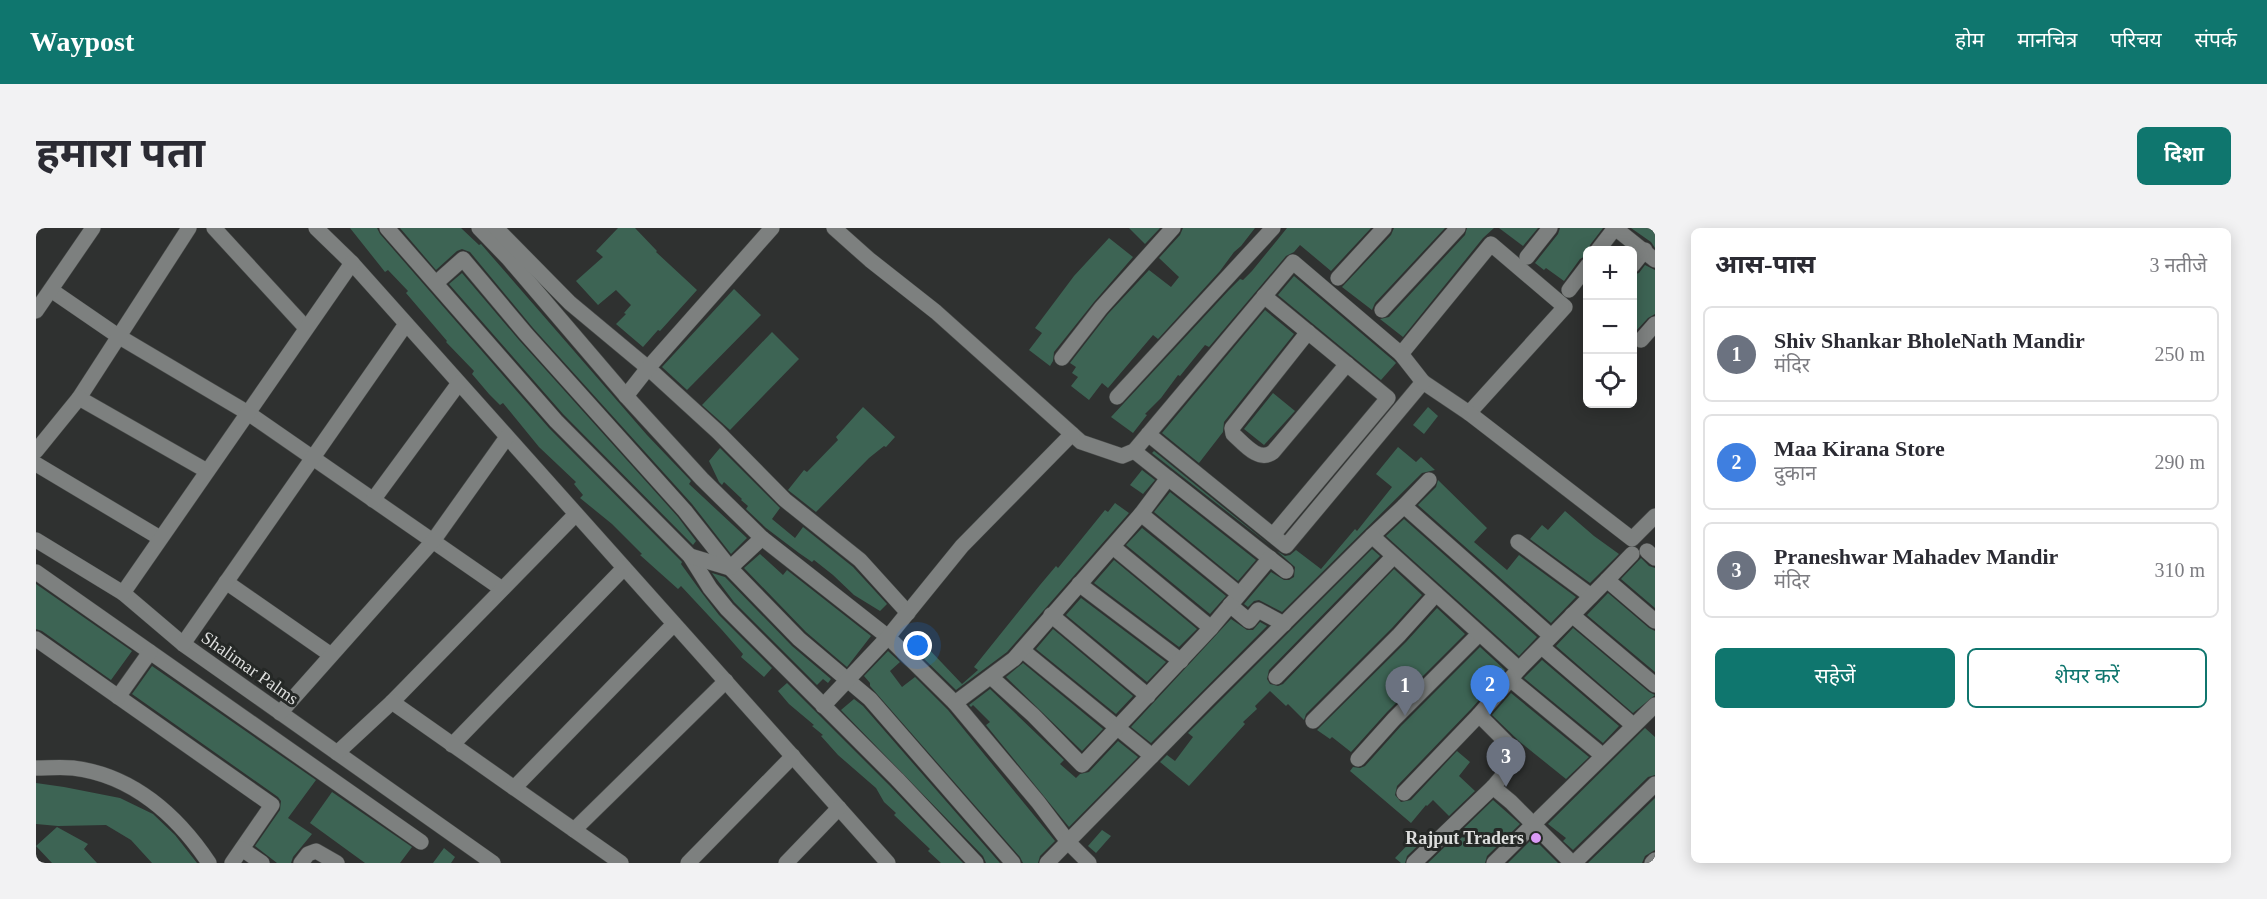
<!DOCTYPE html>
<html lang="hi">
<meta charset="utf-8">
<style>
:root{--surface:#fff;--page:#f2f2f3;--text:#2b2b33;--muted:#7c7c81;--line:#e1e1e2;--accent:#0f766e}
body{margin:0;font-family:"Times New Roman","Noto Sans Devanagari",serif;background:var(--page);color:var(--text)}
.controls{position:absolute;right:18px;top:18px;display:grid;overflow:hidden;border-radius:9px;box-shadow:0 3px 15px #0003}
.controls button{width:54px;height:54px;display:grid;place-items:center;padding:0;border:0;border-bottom:2px solid var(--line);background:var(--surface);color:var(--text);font:30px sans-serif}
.you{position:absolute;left:882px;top:418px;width:21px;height:21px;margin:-15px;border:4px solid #fff;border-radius:50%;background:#1a73e8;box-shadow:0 0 0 9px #1a73e833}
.badge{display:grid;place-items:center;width:39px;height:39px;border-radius:50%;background:var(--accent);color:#fff;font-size:20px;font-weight:700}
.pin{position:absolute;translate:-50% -50px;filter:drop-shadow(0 2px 3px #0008)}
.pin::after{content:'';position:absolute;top:32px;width:21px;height:18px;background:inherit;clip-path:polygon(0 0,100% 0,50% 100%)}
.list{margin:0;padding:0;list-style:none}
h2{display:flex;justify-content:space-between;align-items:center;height:78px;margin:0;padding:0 24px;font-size:26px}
h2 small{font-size:20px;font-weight:400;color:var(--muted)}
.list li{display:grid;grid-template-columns:39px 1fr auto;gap:18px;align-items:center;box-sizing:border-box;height:96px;margin:0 12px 12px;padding:0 12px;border:2px solid var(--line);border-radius:9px}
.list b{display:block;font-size:22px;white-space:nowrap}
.list p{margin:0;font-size:20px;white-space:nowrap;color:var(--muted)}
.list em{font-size:20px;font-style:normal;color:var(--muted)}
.actions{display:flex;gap:12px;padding:18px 24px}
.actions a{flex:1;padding:14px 0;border:2px solid var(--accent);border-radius:9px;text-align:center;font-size:21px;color:var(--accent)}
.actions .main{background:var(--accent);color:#fff}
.icon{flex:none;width:33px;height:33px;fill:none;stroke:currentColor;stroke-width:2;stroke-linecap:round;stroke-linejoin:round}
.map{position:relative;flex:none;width:1619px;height:635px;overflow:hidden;border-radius:9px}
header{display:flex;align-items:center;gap:36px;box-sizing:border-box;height:84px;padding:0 30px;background:var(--accent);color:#fff}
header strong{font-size:28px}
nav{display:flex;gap:33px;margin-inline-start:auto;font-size:21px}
.intro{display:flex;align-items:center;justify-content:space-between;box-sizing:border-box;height:144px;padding:0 36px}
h1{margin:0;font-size:42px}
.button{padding:15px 27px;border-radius:9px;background:var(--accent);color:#fff;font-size:21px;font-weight:700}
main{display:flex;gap:36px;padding:0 36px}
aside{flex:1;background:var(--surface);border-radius:9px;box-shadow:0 3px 15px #0003}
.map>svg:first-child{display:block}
.building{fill:#3d6454}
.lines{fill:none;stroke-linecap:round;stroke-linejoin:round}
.street-casing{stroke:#4a4c4b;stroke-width:16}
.street{stroke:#7d807f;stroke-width:15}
.poi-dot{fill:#da9af6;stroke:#252826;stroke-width:2}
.labels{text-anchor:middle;stroke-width:6;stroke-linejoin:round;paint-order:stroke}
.street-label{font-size:18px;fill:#dddedd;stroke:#252826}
.poi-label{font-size:18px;font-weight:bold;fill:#dddedd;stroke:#252826;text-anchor:end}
</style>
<header>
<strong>Waypost</strong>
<nav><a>होम</a><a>मानचित्र</a><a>परिचय</a><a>संपर्क</a></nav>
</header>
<div class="intro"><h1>हमारा पता</h1><a class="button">दिशा</a></div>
<main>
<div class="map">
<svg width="1619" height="635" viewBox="0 0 1619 635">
<rect width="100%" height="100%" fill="#2f3130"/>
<g class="building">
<polygon points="314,0 341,0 344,6 513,200 646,334 645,336 666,365 683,387 736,440 728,449 705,429 707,426 686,402 645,358 642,361 604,327 606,326 576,296 544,270 547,267 538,256 540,254 503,219 467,175 464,177 453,166 436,146 438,143 410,114 411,113 370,65 372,63 352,42 349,44"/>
<polygon points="364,0 425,0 443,17 445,16 611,207 655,253 653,256 711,310 695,326 656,276 497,100 434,24 426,21 421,23 400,42"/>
<polygon points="582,0 599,0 621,23 620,24 661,62 624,103 622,102 607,119 580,96 590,86 588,85 595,77 580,62 562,77 540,53 567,29 560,23"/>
<polygon points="1093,0 1124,0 1109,16"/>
<polygon points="1147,0 1219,0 1205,18 1198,24 1184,43 1122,111 1117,107 1072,160 1066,155 1053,172 1035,158 1042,149 1036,145 1040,139 1034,135 1072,86 1113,42 1135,59 1143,49 1123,30 1144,7"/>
<polygon points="1251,0 1335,0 1295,43 1264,17 1258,24 1250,28 1173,119 1169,117 1144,148 1142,147 1125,170 1109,186 1111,187 1097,205 1075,189 1193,62 1204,51 1207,52 1216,43"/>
<polygon points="1358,0 1409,0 1339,75 1336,82 1306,59 1355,7"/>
<polygon points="1431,0 1458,0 1447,10 1367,109 1344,91 1353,89 1429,7"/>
<polygon points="1463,0 1502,0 1487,18"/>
<polygon points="1524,0 1567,0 1554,17 1551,27 1544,31 1528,53 1510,40 1508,42 1499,35 1522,6"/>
<polygon points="1595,0 1619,0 1619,20 1615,14"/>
<polygon points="1073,10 1097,29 1058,74 1018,124 1017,133 1014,138 993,122 1006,105 999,100 1038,48"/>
<polygon points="1609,37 1619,42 1619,86 1612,90 1599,104 1596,101 1596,47 1603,45"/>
<polygon points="426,45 483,112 642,289 660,313 657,317 527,186 413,56"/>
<polygon points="1258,48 1358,133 1360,135 1345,152 1242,67"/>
<polygon points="698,61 725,87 651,162 626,139"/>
<polygon points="1229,82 1258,106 1188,194 1187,204 1163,235 1126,205"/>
<polygon points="736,104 763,131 694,202 666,177"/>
<polygon points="1237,165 1259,183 1228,217 1208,201"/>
<polygon points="827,179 859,209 850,219 848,218 833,230 780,284 752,262 768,242 771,244 802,212 800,209"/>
<polygon points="1392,179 1402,188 1388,206 1377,197"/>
<polygon points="1362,219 1380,234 1385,229 1399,242 1386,245 1246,384 1223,372 1218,373 1212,379 1208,376 1235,344 1248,352 1253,352 1258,349 1259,339 1241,323 1249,328 1254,327 1260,322 1285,341 1319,301 1321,303 1356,259 1340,246"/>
<polygon points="684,220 744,280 736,291 759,310 767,299 817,339 851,376 844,383 818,367 797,347 778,332 776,334 763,325 730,300 710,281 712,278 705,272 706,271 688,254 686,257 683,254 673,233"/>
<polygon points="1118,223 1240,322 1116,225"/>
<polygon points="1106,242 1119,252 1107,266 1094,257"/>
<polygon points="1402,252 1451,300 1438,314 1471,342 1483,327 1540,369 1515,395 1382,277 1400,259"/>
<polygon points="1134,264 1220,332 1202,353 1118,284"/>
<polygon points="1079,275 1093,285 971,424 920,462 881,424 888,416 926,456 942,442 938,439 1004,357 1020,338 1022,340 1069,282 1072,284"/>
<polygon points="1529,283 1558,308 1583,326 1554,355 1494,311 1506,297 1512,302"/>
<polygon points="1368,291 1501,409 1483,428 1350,308"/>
<polygon points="1106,300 1190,368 1174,386 1090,317"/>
<polygon points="1336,321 1344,328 1233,442 1231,451 1234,456 1242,458 1247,456 1358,341 1386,367 1356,400 1270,486 1268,492 1252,476 1250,478 1234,463 1219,478 1221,481 1207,494 1209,496 1153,558 1124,534 1131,527 1139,533 1157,509 1152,505"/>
<polygon points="724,326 747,347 751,342 835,408 811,439 770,404 708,340"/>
<polygon points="1605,330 1613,338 1619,340 1619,380 1585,351"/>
<polygon points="1078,332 1161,401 1143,419 1058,355"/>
<polygon points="676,345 689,349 756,418 795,451 792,455 787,451 781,457 698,374"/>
<polygon points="0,356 96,423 75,452 6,403 0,401"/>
<polygon points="1572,365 1613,400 1619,403 1619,444 1551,387"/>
<polygon points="1045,370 1130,434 1111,454 1030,387"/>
<polygon points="1401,380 1429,406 1351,484 1315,524 1296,509 1294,511 1281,502 1370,414"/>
<polygon points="1195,391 1211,402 1217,402 1224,394 1231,398 1115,515 1095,499"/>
<polygon points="1537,400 1613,464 1619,467 1597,485 1520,418"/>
<polygon points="1017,401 1097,468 1080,486 1000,421"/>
<polygon points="1444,419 1469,442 1436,480 1361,558 1359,567 1365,574 1375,572 1421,523 1434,534 1423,548 1439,563 1413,588 1397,572 1391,578 1390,577 1375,595 1314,543 1317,539 1324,540 1329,538 1365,498"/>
<polygon points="852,423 864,434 854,443 866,459 879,449 912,482 1019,613 1004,628 1002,635 987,635 984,629 834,458 834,455 828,448"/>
<polygon points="1506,432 1583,498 1567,515 1488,450"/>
<polygon points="987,435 1067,501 1046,523 970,449"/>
<polygon points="116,438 280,552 252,590 276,606 257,629 255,635 241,635 219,618 244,582 245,573 242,569 96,466"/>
<polygon points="751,455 854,558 927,635 905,635 892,623 894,621 858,587 860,585 848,574 840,560 802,527 785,508 787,507 776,498 778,497 753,476 742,463"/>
<polygon points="954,461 1028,532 1024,536 1040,550 1044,546 1053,544 1082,513 1102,529 1033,599 950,497 954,494 937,477 935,479 933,477"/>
<polygon points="1475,465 1553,529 1530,551 1484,514 1456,487"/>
<polygon points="818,471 827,478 964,635 950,635 947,628 805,482"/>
<polygon points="1609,500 1619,509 1619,547 1612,549 1537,622 1527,613 1530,610 1512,596"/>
<polygon points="0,555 28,559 84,570 117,586 139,607 161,635 116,635 95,612 70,597 22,598 0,596"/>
<polygon points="296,564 376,619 364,635 329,635 274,595"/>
<polygon points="1619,570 1619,622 1609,628 1606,635 1552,635"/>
<polygon points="1457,572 1484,596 1451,628 1449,635 1392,635"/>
<polygon points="21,599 52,616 48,621 61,635 16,635 0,618"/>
<polygon points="1066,602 1075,608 1060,625 1052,618"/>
<polygon points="1384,604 1391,609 1371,628 1369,635 1365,635 1359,630"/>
<polygon points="1497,610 1522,635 1472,635"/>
<polygon points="408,620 419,629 415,635 397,635"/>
</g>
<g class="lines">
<defs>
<g id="street">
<polyline points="178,0 270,100"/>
<polyline points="280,0 316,35 852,635"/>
<polyline points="351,0 520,193 654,328 674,360 691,381 861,551 940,635"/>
<polyline points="443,0 472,30 590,168 666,251 726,310 852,409 919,475 1002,574 1033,615 1053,635"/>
<polyline points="460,0 534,75 612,140 682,204 749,272 824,332 872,385"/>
<polyline points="798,0 834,32 900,84 1045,214 1086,228 1098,223 1257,34 1365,126 1455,16 1529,79 1433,185 1387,154 1250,318 1112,206"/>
<polyline points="1562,22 1579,0 1619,32"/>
<polyline points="1491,29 1514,0"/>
<polyline points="1596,38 1609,22"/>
<polyline points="1302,50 1348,0"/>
<polyline points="400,55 427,31 490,106 649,283 694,340 763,411 834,471 977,635"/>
<polyline points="15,62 82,108 212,185 466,361"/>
<polyline points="1533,62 1552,37"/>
<polyline points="1228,68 1352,170 1237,307"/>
<polyline points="1346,82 1422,0"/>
<polyline points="0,83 57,0"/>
<path d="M1272,104L1196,200L1197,206C1208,216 1223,235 1237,224L1311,136"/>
<polyline points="1605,112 1619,96"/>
<polyline points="1365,126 1387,154"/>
<polyline points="1026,130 1065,80 1137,0"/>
<polyline points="590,168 612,140 736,0"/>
<polyline points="1081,169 1237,0"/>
<polyline points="43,170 153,0"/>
<polyline points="1433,185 1596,311 1619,288"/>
<polyline points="0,223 43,170 171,243"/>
<polyline points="1098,223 1132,250"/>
<polyline points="0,236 124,310"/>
<polyline points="337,272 423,155"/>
<polyline points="1368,278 1393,252"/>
<polyline points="1105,286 1132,250 1250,343"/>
<polyline points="1336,308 1368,278 1515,408"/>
<polyline points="0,312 87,365 147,416 457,635"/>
<polyline points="1482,314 1555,368"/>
<polyline points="1611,323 1619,330"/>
<polyline points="654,328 694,340 726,310"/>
<polyline points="0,344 385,614"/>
<polyline points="1571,352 1596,326"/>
<polyline points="190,354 295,427"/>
<polyline points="1043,356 1145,433"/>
<polyline points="87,365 316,35"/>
<polyline points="1194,377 1213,393 1222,382 1248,396"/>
<polyline points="1015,387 1112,468"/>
<polyline points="1536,387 1619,457"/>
<polyline points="1175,400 1234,330"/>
<polyline points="0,411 236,577 196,635"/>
<polyline points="147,416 370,96"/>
<polyline points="1506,419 1597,497"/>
<polyline points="986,422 1116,528"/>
<polyline points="1483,441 1571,352 1619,393"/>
<polyline points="955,449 997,487 1046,537 1175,400 1077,319"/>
<polyline points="1240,449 1357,329"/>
<polyline points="1474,451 1566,527"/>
<polyline points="82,469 114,424"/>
<polyline points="356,474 540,286"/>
<polyline points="919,475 978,431 1105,286 1203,366"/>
<polyline points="787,478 852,409 926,318 1036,206"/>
<polyline points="244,485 397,313 471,209"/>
<polyline points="1277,493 1363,407 1400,366"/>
<polyline points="416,517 588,340"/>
<polyline points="301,525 356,474 585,635"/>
<polyline points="1322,531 1358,491 1443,406"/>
<path d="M0,540C12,540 25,539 37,540C96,547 141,587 173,635"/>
<polyline points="478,560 638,396"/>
<polyline points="1368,565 1443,487"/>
<polyline points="538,602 690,453"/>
<polyline points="206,621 226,635"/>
<polyline points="265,635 272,626 280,623 301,635"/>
<polyline points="652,635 757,528"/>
<polyline points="750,635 803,580"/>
<polyline points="1011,635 1172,471 1336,308 1483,441 1443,487 1481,525 1479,533 1457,559 1475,574 1536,635"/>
<polyline points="1378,635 1457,559"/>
<polyline points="1458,635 1619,477"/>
<polyline points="1538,635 1619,556"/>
<polyline points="1616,635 1619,632"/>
</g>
</defs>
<use href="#street" class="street-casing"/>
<use href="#street" class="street"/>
</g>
<circle class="poi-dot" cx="1500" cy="610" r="6"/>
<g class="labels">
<g class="street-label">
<text transform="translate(214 440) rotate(35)" y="6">Shalimar Palms</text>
</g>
<g class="poi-label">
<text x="1488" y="616">Rajput Traders</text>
</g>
</g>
</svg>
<div class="controls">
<button>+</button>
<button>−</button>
<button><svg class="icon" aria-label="locate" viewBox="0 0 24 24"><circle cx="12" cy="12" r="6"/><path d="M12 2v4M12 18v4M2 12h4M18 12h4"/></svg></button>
</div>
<div class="you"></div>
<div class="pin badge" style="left:1369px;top:488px;background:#6b7280">1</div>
<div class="pin badge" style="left:1454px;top:487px;background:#3f7fe0">2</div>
<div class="pin badge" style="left:1470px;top:559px;background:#6b7280">3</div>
</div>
<aside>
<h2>आस-पास<small>3 नतीजे</small></h2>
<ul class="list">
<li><span class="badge" style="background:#6b7280">1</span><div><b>Shiv Shankar BholeNath Mandir</b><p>मंदिर</p></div><em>250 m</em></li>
<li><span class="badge" style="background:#3f7fe0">2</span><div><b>Maa Kirana Store</b><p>दुकान</p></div><em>290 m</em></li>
<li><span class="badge" style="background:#6b7280">3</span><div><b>Praneshwar Mahadev Mandir</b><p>मंदिर</p></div><em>310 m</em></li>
</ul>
<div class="actions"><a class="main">सहेजें</a><a>शेयर करें</a></div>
</aside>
</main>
